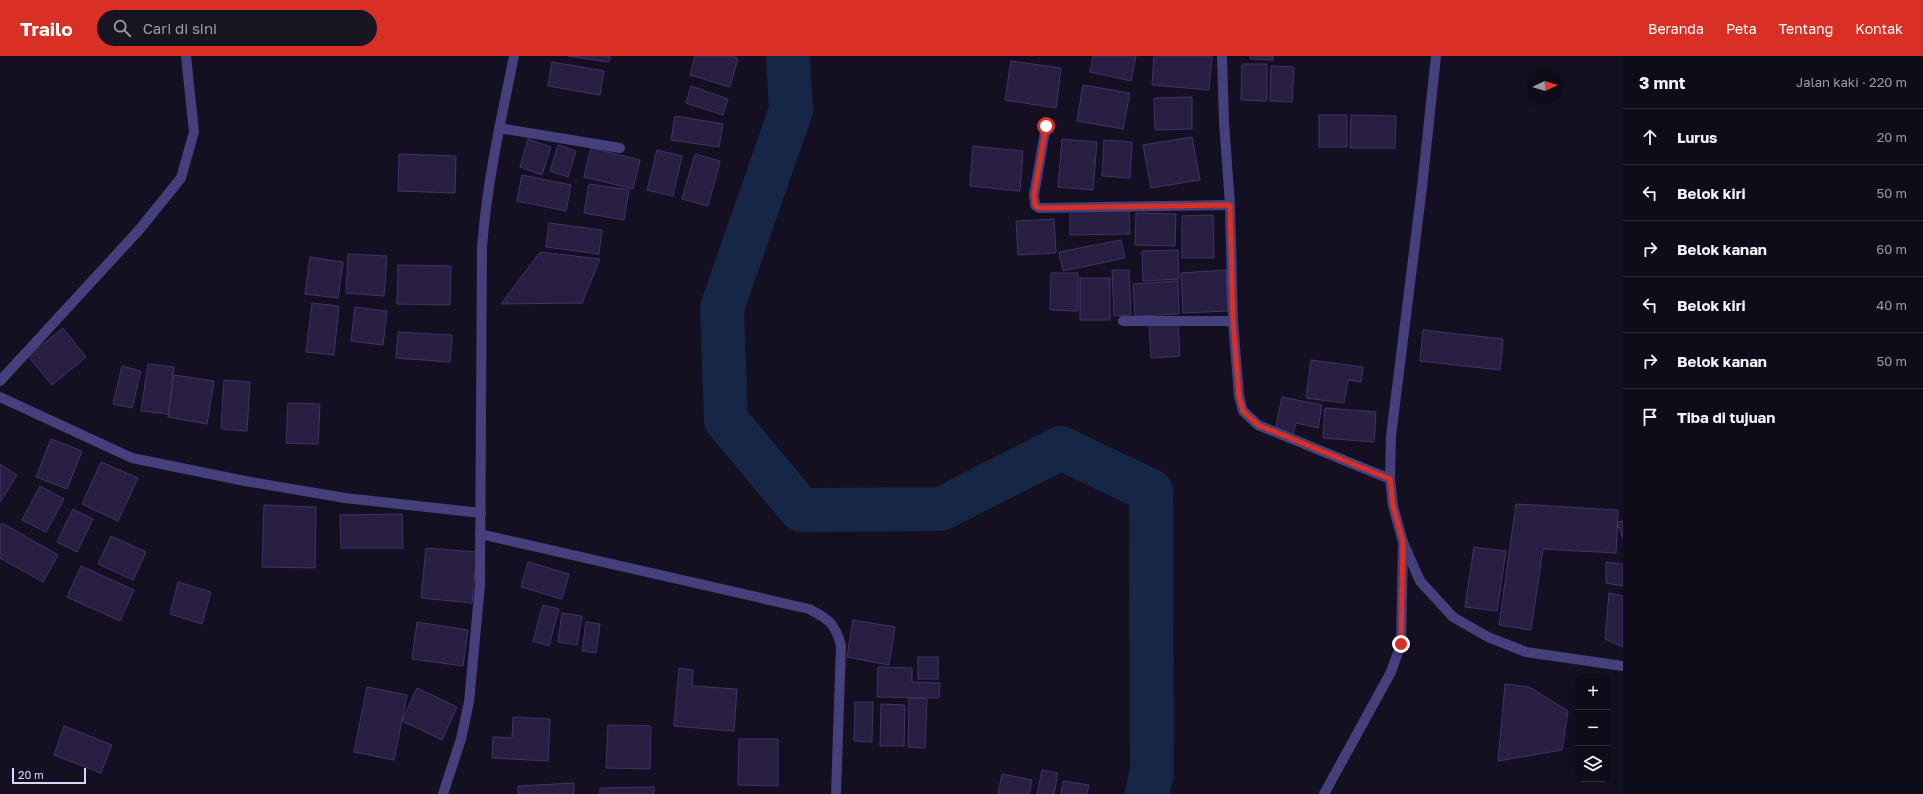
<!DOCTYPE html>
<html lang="id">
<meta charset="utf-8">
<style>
:root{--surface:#0f0c1a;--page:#181523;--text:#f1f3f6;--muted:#9b9ba2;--line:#2f2c39;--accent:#d93025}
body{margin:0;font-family:"Golos Text",sans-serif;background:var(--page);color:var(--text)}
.controls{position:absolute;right:12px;bottom:12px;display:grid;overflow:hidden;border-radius:8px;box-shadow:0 2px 6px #0003}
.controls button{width:36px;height:36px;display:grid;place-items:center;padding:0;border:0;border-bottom:1px solid var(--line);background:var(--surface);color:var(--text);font:20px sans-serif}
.compass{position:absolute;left:1527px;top:12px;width:36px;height:36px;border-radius:50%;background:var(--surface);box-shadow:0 2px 6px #0003;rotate:86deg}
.scale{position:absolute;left:12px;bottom:10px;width:74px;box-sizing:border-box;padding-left:4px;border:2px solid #dbd5fb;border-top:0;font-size:11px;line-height:14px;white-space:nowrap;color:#dbd5fb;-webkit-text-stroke:3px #141022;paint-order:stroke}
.stop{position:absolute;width:12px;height:12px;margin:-9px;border:3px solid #d93025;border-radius:50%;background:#fff}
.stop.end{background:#d93025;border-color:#fff;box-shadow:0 1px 4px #0008}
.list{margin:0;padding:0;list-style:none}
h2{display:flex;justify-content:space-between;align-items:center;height:52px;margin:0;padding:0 16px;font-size:17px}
h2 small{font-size:13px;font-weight:400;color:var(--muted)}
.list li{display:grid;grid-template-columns:26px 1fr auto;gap:12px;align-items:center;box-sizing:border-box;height:56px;padding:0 16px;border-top:1px solid var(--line)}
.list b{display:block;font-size:15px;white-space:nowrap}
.list em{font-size:13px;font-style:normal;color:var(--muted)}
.icon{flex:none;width:22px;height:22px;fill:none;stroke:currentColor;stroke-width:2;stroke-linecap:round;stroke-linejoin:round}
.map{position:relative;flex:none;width:1623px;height:738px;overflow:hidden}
header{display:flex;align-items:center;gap:24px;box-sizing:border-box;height:56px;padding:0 20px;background:var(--accent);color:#fff}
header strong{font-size:19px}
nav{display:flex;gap:22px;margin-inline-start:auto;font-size:14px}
.search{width:280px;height:36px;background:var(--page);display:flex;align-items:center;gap:10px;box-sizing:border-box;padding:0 14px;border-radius:22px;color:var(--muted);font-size:15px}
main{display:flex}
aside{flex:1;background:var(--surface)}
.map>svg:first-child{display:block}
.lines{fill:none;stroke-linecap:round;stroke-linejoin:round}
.river{stroke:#152647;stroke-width:44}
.building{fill:#271e41;stroke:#40336a}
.minor{stroke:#45407c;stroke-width:10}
.route{stroke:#d93025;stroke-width:5}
</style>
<header>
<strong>Trailo</strong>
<div class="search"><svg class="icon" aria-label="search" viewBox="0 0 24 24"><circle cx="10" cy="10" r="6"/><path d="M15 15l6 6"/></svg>Cari di sini</div>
<nav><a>Beranda</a><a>Peta</a><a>Tentang</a><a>Kontak</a></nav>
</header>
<main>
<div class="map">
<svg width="1623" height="738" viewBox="0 0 1623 738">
<rect width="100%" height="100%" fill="#141022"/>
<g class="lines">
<polyline class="river" points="788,0 791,54 722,252 726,364 801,454 941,453 1061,392 1151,435 1152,716 1147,738"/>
</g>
<g class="building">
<polygon points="568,0 610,0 609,6"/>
<polygon points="695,0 731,0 738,2 730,31 690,19"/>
<polygon points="1093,0 1136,0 1131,25 1090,16"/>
<polygon points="1154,0 1212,0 1209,34 1152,29"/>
<polygon points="1250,0 1273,0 1273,4 1250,3"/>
<polygon points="1011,5 1061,12 1056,52 1005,44"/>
<polygon points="552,6 604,15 600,39 548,30"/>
<polygon points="1242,8 1267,8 1267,45 1241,44"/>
<polygon points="1271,10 1294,11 1292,46 1270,45"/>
<polygon points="1083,29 1130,37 1123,73 1077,65"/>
<polygon points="691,30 728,43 723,59 686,47"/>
<polygon points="1192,41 1192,73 1155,74 1154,42"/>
<rect x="1319" y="59" width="28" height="32"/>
<polygon points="1351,59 1396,60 1395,92 1350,92"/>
<polygon points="675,60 723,68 719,91 671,84"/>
<polygon points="1192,81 1200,124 1151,132 1143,89"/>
<polygon points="528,83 551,91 542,119 520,111"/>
<polygon points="1062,83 1097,86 1093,134 1058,131"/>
<polygon points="1104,84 1132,86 1130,122 1102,120"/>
<polygon points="558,89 576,95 568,121 550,115"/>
<polygon points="973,90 1023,95 1020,135 970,130"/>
<polygon points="591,92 640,104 633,133 584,121"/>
<polygon points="657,94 682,100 673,140 647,134"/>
<polygon points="399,98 456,100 455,137 398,135"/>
<polygon points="695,98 720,105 708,150 682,143"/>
<polygon points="522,119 571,129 566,155 517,145"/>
<polygon points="589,128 629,134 624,164 584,157"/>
<polygon points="1129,153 1130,178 1070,179 1070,155"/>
<polygon points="1136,157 1176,158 1175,190 1135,189"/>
<polygon points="1213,159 1214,202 1182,202 1182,160"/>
<polygon points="1054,163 1056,197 1018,199 1016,165"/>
<polygon points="549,167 602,174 599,198 546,191"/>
<polygon points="1121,184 1125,202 1063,215 1059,196"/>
<polygon points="1178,194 1179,223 1143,225 1142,195"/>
<polygon points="540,196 600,203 582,247 501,248"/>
<polygon points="348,198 387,200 384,240 346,237"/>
<polygon points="310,201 343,206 338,242 305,238"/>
<polygon points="398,209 451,210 450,249 397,248"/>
<polygon points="1112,214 1129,214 1131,259 1114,260"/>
<polygon points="1226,214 1228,255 1183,257 1181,217"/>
<polygon points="1051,217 1078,217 1078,255 1050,254"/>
<rect x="1080" y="222" width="30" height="42"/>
<polygon points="1178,225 1179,258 1135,260 1133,228"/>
<polygon points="312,247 339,250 334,299 306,296"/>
<polygon points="355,251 387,255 383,289 351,285"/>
<polygon points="1178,267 1180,300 1151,302 1149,269"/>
<polygon points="63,272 86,301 52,329 28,300"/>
<polygon points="1423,274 1503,283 1500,314 1420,305"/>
<polygon points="398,276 452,279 450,306 396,302"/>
<polygon points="1311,304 1363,311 1361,326 1348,324 1344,347 1306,342"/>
<polygon points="148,308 174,311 168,358 141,355"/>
<polygon points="122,310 141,315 132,352 113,348"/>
<polygon points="174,319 214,325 207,368 168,361"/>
<polygon points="224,324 250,326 247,375 221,373"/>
<polygon points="1282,341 1322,349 1318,372 1296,367 1293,378 1275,375"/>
<polygon points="288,347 320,348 318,388 286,387"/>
<polygon points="1325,352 1376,356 1374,386 1323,382"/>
<polygon points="51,383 82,395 67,433 36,421"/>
<polygon points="101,406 138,422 118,465 82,448"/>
<polygon points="0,408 17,419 0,446"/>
<polygon points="40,430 64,443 46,476 22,464"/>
<polygon points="1516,448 1618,454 1616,497 1543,493 1531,574 1499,569"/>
<polygon points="264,449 316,451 315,512 262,511"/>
<polygon points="73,453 93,463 77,496 57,486"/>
<polygon points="402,458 403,492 341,492 340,459"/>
<polygon points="1623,465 1623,483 1617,466"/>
<polygon points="2,467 58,499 43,526 0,502 0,471"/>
<polygon points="111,480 146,496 133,524 98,508"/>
<polygon points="1474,491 1506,495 1497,555 1465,551"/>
<polygon points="426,492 477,496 472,547 421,542"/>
<polygon points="528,506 569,518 562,543 521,531"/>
<polygon points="1606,506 1623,508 1623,530 1606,527"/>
<polygon points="81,510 134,534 120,565 67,541"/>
<polygon points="178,526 211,536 202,568 170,558"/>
<polygon points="1609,537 1623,540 1623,591 1605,583"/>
<polygon points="543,549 559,553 549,590 533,585"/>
<polygon points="562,557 582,560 577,589 558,586"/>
<polygon points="853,564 895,571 889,609 847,601"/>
<polygon points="417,566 468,574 463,610 412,603"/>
<polygon points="586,566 600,568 596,597 582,595"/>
<rect x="918" y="601" width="20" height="22"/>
<polygon points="878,611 912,612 912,626 940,627 939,642 877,641"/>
<polygon points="679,612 693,614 692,630 737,633 734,675 674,670"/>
<polygon points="1505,628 1529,631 1568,655 1562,694 1498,705"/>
<polygon points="367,631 407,639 394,704 354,696"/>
<polygon points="417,632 457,651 442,684 402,665"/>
<polygon points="909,642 927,643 925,692 908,691"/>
<polygon points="855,646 873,646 872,686 854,685"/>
<polygon points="881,648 905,649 904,690 880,690"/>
<polygon points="513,661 550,663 548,705 492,702 493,681 512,682"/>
<polygon points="608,669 651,670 650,713 606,712"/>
<polygon points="64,670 112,689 101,717 54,699"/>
<polygon points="739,683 778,683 778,730 738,729"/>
<polygon points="1042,714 1058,717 1054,738 1037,738"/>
<polygon points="1002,718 1032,724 1029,738 998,738"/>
<polygon points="1063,725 1089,729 1087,738 1061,738"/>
<polygon points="574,727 574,738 518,738 518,730"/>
<polygon points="654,731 654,738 600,738 600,732"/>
</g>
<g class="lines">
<g class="minor">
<polyline points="1222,0 1224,66 1230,149 1233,265 1239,340 1243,355 1258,369 1390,423"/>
<polyline points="1436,0 1422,131 1391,380 1390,423 1393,450 1403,486 1420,525 1453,561 1488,581 1526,596 1623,610"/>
<polyline points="1046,70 1034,139 1035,149 1039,152 1230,149"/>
<polyline points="499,72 620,92"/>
<polyline points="1123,265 1233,265"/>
<polyline points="0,325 139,174 181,122 194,76 186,0"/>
<polyline points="0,341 132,402 245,425 345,442 481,457"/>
<path d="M480,478L809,553C829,563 835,568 841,589L836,738"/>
<path d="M443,738L461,683L469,646L480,529L482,191C487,126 501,63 514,0"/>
<polyline points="1324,738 1391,616 1401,588 1403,490"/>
</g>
</g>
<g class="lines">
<polyline class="route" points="1046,70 1034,139 1035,149 1038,152 1230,149 1233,265 1239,340 1243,355 1258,369 1390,423 1393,450 1403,486 1401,588"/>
</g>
</svg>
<div class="controls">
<button>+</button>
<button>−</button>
<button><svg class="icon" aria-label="layers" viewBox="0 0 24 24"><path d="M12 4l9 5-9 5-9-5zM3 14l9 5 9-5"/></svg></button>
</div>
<svg class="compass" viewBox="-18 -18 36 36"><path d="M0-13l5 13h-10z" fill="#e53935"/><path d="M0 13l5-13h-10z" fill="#9b9ba2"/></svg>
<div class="scale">20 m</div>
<div class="stop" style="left:1046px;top:70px"></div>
<div class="stop end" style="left:1401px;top:588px"></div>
</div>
<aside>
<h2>3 mnt<small>Jalan kaki · 220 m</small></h2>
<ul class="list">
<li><svg class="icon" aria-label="ahead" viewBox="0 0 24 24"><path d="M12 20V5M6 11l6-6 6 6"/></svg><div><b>Lurus</b></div><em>20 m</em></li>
<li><svg class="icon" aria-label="left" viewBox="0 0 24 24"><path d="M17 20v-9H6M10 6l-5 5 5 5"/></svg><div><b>Belok kiri</b></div><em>50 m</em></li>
<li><svg class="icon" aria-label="right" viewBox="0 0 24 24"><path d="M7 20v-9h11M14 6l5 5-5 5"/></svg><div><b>Belok kanan</b></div><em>60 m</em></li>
<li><svg class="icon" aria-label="left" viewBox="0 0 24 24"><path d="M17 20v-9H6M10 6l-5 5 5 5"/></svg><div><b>Belok kiri</b></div><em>40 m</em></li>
<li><svg class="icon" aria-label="right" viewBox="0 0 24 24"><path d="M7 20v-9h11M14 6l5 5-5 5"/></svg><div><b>Belok kanan</b></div><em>50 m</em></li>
<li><svg class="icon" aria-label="arrive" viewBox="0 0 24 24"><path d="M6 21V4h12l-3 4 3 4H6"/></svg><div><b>Tiba di tujuan</b></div></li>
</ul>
</aside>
</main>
